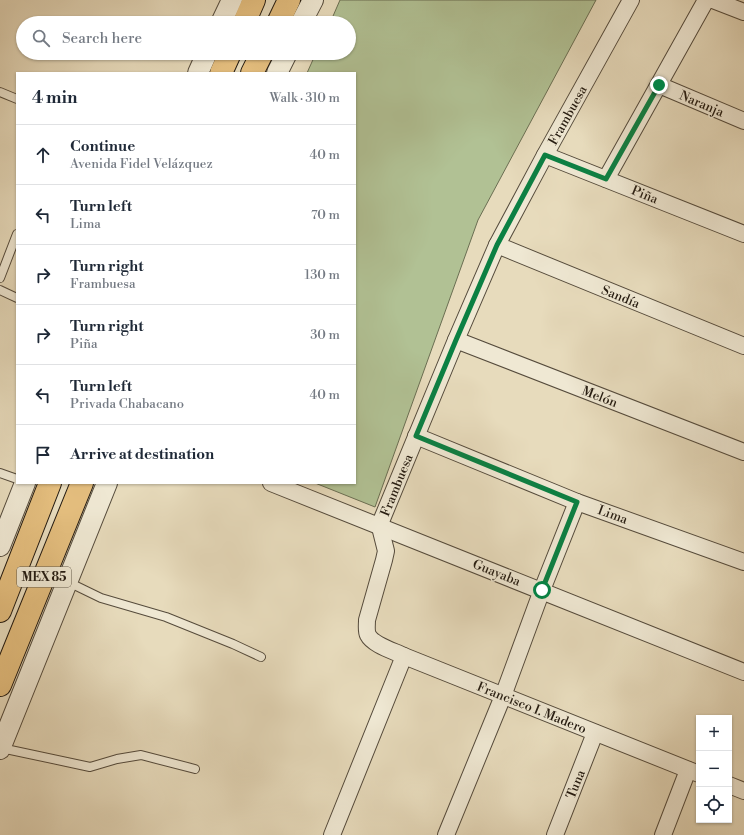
<!DOCTYPE html>
<meta charset="utf-8">
<style>
:root{--surface:#fff;--page:#f6f6f7;--text:#1f2937;--muted:#747a83;--line:#e0e1e3}
body{margin:0;font-family:"Libre Bodoni",serif;background:var(--page);color:var(--text)}
.controls{position:absolute;right:12px;bottom:12px;display:grid;overflow:hidden;border-radius:0px;box-shadow:0 1px 3px #0004}
.controls button{width:36px;height:36px;display:grid;place-items:center;padding:0;border:0;border-bottom:1px solid var(--line);background:var(--surface);color:var(--text);font:20px sans-serif}
.stop{position:absolute;width:12px;height:12px;margin:-9px;border:3px solid #0b8043;border-radius:50%;background:#fff}
.stop.end{background:#0b8043;border-color:#fff;box-shadow:0 1px 4px #0008}
.list{margin:0;padding:0;list-style:none}
h2{display:flex;justify-content:space-between;align-items:center;height:52px;margin:0;padding:0 16px;font-size:17px}
h2 small{font-size:13px;font-weight:400;color:var(--muted)}
.list li{display:grid;grid-template-columns:26px 1fr auto;gap:12px;align-items:center;box-sizing:border-box;height:60px;padding:0 16px;border-top:1px solid var(--line)}
.list b{display:block;font-size:15px;white-space:nowrap}
.list p{margin:0;font-size:13px;white-space:nowrap;color:var(--muted)}
.list em{font-size:13px;font-style:normal;color:var(--muted)}
.icon{flex:none;width:22px;height:22px;fill:none;stroke:currentColor;stroke-width:2;stroke-linecap:round;stroke-linejoin:round}
.map{position:relative;flex:none;width:744px;height:835px;overflow:hidden}
.search{position:absolute;background:var(--surface);box-shadow:0 1px 3px #0004;left:16px;top:16px;width:340px;height:44px;display:flex;align-items:center;gap:10px;box-sizing:border-box;padding:0 14px;border-radius:22px;color:var(--muted);font-size:15px}
.panel{position:absolute;background:var(--surface);box-shadow:0 1px 3px #0004;left:16px;top:72px;width:340px;height:412px;border-radius:0px}
.map>svg:first-child{display:block}
.green{fill:#b1c194;stroke:#6a6e52}
.lines{fill:none;stroke-linecap:round;stroke-linejoin:round}
.service-casing{stroke:#554b3c;stroke-width:10}
.minor-casing{stroke:#554b3c;stroke-width:18}
.tertiary-casing{stroke:#554b3c;stroke-width:22}
.trunk-casing{stroke:#241b11;stroke-width:24}
.service{stroke:#efe8d3;stroke-width:8}
.minor{stroke:#efe8d3;stroke-width:16}
.tertiary{stroke:#efe8d3;stroke-width:20}
.trunk{stroke:#e4be7e;stroke-width:22}
.route{stroke:#0b8043;stroke-width:5}
.labels{text-anchor:middle;stroke-width:3;stroke-linejoin:round;paint-order:stroke}
.shield{fill:#efe8d3;stroke:#61584b;stroke-width:1}
.shield-label{font-size:12px;font-weight:bold;fill:#241b11}
.street-label{font-size:13px;fill:#241b11;stroke:#efe8d3}
</style>
<div class="map">
<svg width="744" height="835" viewBox="0 0 744 835">
<rect width="100%" height="100%" fill="#e7dbbc"/>
<filter id="stains"><feTurbulence type="fractalNoise" baseFrequency=".005" numOctaves="4"/><feColorMatrix values="0 0 0 0 .2 0 0 0 0 .09 0 0 0 0 .02 0 0 0 .5 -.17"/></filter>
<radialGradient id="worn" r=".72"><stop offset=".6" stop-color="#630" stop-opacity="0"/><stop offset="1" stop-color="#630" stop-opacity=".3"/></radialGradient>
<polygon class="green" points="340,0 596,0 478,220 375,507 315,483 355,483 355,73 307,73 316,53 349,53 349,23 330,23"/>
<g class="lines">
<defs>
<g id="service">
<polyline points="0,92 17,99"/>
<polyline points="0,278 17,234"/>
<polyline points="0,290 17,298"/>
<polyline points="0,473 17,479"/>
<polyline points="68,582 101,598 166,617 233,644 261,657"/>
<polyline points="1,748 90,767 117,759 141,755 195,769"/>
</g>
<g id="minor">
<path d="M631,0L545,155L497,245L456,340L382,519L380,527L386,551L384,560L367,620C367,625 366,631 368,635C373,645 394,651 404,656L699,774"/>
<polyline points="713,0 744,12"/>
<polyline points="659,85 744,121"/>
<polyline points="545,155 744,234"/>
<polyline points="606,179 706,0"/>
<polyline points="497,245 744,346"/>
<polyline points="456,340 744,452"/>
<polyline points="416,436 577,502 744,562"/>
<polyline points="271,483 744,672"/>
<polyline points="729,785 744,791"/>
<polyline points="332,835 404,656"/>
<polyline points="446,835 503,696 542,590 577,502"/>
<polyline points="555,835 595,733"/>
<polyline points="663,835 688,770"/>
</g>
<g id="tertiary">
<polyline points="221,23 232,0"/>
<polyline points="301,23 313,0"/>
<polyline points="198,73 207,53"/>
<polyline points="277,73 287,53"/>
<polyline points="0,546 25,483"/>
<polyline points="0,749 107,483"/>
</g>
<g id="trunk">
<polyline points="244,23 254,0"/>
<polyline points="278,23 289,0"/>
<polyline points="221,73 230,53"/>
<polyline points="252,73 262,53"/>
<polyline points="0,611 50,483"/>
<polyline points="0,685 82,483"/>
</g>
</defs>
<use href="#service" class="service-casing"/>
<use href="#minor" class="minor-casing"/>
<use href="#tertiary" class="tertiary-casing"/>
<use href="#trunk" class="trunk-casing"/>
<use href="#service" class="service"/>
<use href="#minor" class="minor"/>
<use href="#tertiary" class="tertiary"/>
<use href="#trunk" class="trunk"/>
</g>
<g class="lines">
<polyline class="route" points="542,590 577,502 416,436 456,340 497,245 545,155 606,179 659,85"/>
</g>
<g class="labels">
<rect class="shield" x="17" y="567" width="54" height="20" rx="3"/>
<g class="shield-label">
<text x="44" y="581">MEX 85</text>
</g>
<g class="street-label">
<text transform="translate(702 103) rotate(23)" y="5">Naranja</text>
<text transform="translate(567 115) rotate(-61)" y="5">Frambuesa</text>
<text transform="translate(645 194) rotate(22)" y="5">Piña</text>
<text transform="translate(621 296) rotate(22)" y="5">Sandía</text>
<text transform="translate(600 396) rotate(21)" y="5">Melón</text>
<text transform="translate(396 485) rotate(-68)" y="5">Frambuesa</text>
<text transform="translate(613 514) rotate(20)" y="5">Lima</text>
<text transform="translate(497 572) rotate(22)" y="5">Guayaba</text>
<text transform="translate(532 707) rotate(22)" y="5">Francisco I. Madero</text>
<text transform="translate(575 784) rotate(-68)" y="5">Tuna</text>
</g>
</g>
<rect width="100%" height="100%" filter="url(#stains)"/>
<rect width="100%" height="100%" fill="url(#worn)"/>
</svg>
<div class="controls">
<button>+</button>
<button>−</button>
<button><svg class="icon" aria-label="locate" viewBox="0 0 24 24"><circle cx="12" cy="12" r="6"/><path d="M12 2v4M12 18v4M2 12h4M18 12h4"/></svg></button>
</div>
<div class="stop" style="left:542px;top:590px"></div>
<div class="stop end" style="left:659px;top:85px"></div>
<div class="search"><svg class="icon" aria-label="search" viewBox="0 0 24 24"><circle cx="10" cy="10" r="6"/><path d="M15 15l6 6"/></svg>Search here</div>
<section class="panel">
<h2>4 min<small>Walk · 310 m</small></h2>
<ul class="list">
<li><svg class="icon" aria-label="ahead" viewBox="0 0 24 24"><path d="M12 20V5M6 11l6-6 6 6"/></svg><div><b>Continue</b><p>Avenida Fidel Velázquez</p></div><em>40 m</em></li>
<li><svg class="icon" aria-label="left" viewBox="0 0 24 24"><path d="M17 20v-9H6M10 6l-5 5 5 5"/></svg><div><b>Turn left</b><p>Lima</p></div><em>70 m</em></li>
<li><svg class="icon" aria-label="right" viewBox="0 0 24 24"><path d="M7 20v-9h11M14 6l5 5-5 5"/></svg><div><b>Turn right</b><p>Frambuesa</p></div><em>130 m</em></li>
<li><svg class="icon" aria-label="right" viewBox="0 0 24 24"><path d="M7 20v-9h11M14 6l5 5-5 5"/></svg><div><b>Turn right</b><p>Piña</p></div><em>30 m</em></li>
<li><svg class="icon" aria-label="left" viewBox="0 0 24 24"><path d="M17 20v-9H6M10 6l-5 5 5 5"/></svg><div><b>Turn left</b><p>Privada Chabacano</p></div><em>40 m</em></li>
<li><svg class="icon" aria-label="arrive" viewBox="0 0 24 24"><path d="M6 21V4h12l-3 4 3 4H6"/></svg><div><b>Arrive at destination</b></div></li>
</ul>
</section>
</div>
